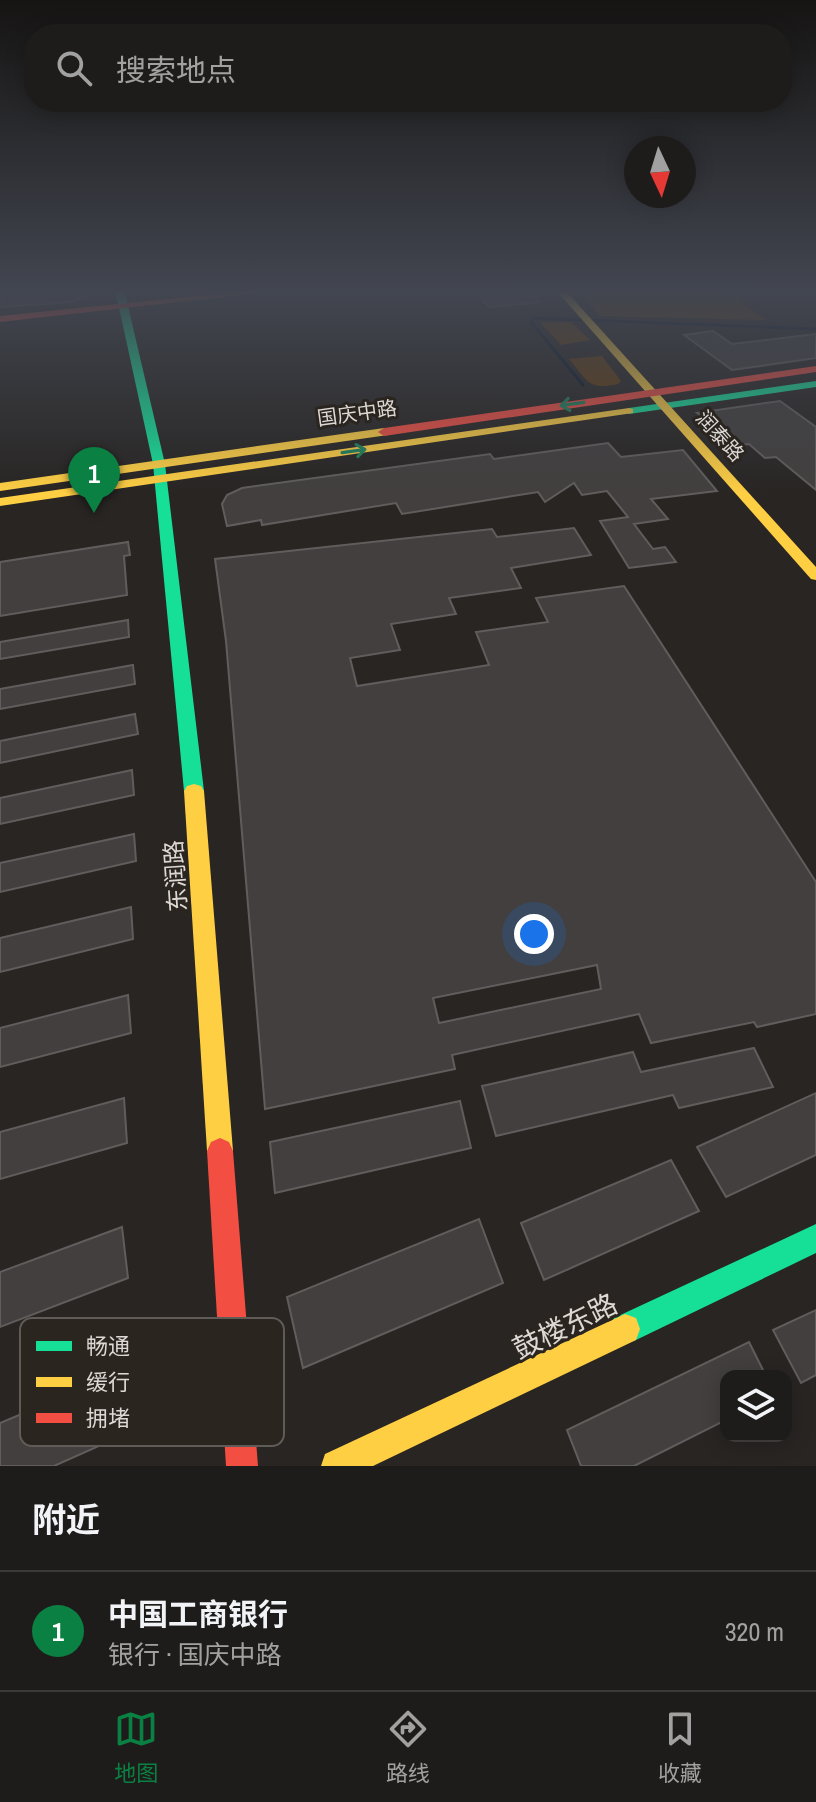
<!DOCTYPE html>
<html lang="zh">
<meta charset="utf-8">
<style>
:root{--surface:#1e1c1a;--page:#2b2927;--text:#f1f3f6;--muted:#a1a1a2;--line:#3c3a39;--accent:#0b8043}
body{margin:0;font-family:"Archivo Narrow","Noto Sans SC",sans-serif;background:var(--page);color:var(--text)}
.controls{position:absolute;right:24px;bottom:24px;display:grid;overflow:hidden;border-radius:16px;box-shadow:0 4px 20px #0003}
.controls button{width:72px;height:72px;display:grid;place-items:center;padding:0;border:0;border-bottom:2px solid var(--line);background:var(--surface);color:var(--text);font:40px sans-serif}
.compass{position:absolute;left:624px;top:136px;width:72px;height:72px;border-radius:50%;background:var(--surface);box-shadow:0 4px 20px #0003;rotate:176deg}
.you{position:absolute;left:534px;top:934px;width:28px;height:28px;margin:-20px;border:6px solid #fff;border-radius:50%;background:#1a73e8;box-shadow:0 0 0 12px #1a73e833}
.badge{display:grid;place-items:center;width:52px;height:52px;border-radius:50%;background:var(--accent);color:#fff;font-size:26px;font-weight:700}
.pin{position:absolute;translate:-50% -66px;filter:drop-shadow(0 2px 4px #0008)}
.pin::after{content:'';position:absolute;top:42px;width:28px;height:24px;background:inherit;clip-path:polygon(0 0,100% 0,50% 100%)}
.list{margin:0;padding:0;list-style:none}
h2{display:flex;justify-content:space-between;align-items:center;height:104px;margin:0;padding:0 32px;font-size:34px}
h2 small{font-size:26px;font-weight:400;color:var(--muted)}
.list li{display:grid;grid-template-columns:52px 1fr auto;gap:24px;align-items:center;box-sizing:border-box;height:120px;padding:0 32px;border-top:2px solid var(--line)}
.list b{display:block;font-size:30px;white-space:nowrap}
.list p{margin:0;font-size:26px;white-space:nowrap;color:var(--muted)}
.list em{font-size:26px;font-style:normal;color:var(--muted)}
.icon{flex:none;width:44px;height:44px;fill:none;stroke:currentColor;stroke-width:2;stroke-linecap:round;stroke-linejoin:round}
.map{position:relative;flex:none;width:816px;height:1466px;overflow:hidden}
.search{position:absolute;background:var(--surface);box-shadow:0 4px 20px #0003;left:24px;right:24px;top:24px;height:88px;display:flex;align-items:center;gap:20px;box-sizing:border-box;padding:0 28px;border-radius:32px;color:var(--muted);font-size:30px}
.sheet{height:224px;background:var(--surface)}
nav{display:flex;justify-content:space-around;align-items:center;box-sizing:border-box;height:112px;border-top:2px solid var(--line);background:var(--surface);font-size:22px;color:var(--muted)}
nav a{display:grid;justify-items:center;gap:4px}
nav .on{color:var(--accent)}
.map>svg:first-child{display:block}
.green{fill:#613b0d}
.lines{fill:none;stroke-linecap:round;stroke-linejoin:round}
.stream{stroke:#051728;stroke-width:3}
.building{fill:#423f3e;stroke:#615d5c;stroke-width:2;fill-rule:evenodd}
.fast{fill:#16e098;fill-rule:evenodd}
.slow{fill:#ffcf43;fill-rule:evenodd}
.jam{fill:#f24e42;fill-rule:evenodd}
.oneway{stroke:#20825c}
.labels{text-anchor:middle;stroke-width:6;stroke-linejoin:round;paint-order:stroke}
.far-street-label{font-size:20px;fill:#dcd8d4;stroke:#2b2520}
.street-label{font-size:24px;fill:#dcd8d4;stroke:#2b2520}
.near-street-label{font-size:28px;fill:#dcd8d4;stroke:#2b2520}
.key{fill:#2b2520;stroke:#605b56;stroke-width:2}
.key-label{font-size:22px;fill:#dcd8d4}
</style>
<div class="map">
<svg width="816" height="1466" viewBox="0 0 816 1466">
<rect width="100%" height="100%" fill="#282523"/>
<g class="green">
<polygon points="577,289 724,289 766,320 600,316"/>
<polygon points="540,322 571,322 590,340 561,345"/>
<path d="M602,356L621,381L618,384C588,391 587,380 569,359Z"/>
</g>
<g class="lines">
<polyline class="stream" points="583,385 531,322 533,318 816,329"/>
</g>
<g class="building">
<polygon points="0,289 102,289 73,302 0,307"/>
<polygon points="472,289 527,289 540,302 489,307"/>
<polygon points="713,331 732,344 816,334 816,358 732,370 684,335"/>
<polygon points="780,401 816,427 816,490 776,457 765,458 749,444 722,447 704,428 714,427 697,413"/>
<polygon points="608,443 621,457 683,450 717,491 651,499 668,519 634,524 653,549 665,547 676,562 629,568 600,521 628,517 607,491 582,495 574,483 545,502 538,492 402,514 396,503 262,525 261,520 227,526 222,504 227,495 242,488 490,454 494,459"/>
<path d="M574,528L591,555L511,568L521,588L449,598L456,614L391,624L400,650L350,658L357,686L489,665L476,632L548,622L536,598L624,586L816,882V1014L757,1027L754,1022L651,1043L639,1014L452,1055L455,1069L265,1109L226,641L215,559L492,529L497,537ZM597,965L601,989L439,1023L433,998Z"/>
<polygon points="128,542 130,555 124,556 127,595 0,616 0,562"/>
<polygon points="128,620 129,637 0,659 0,642"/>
<polygon points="133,665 135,684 0,709 0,689"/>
<polygon points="135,714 138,734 0,763 0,741"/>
<polygon points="132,770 134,795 0,824 0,798"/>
<polygon points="134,834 136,861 0,892 0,863"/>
<polygon points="131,907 133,939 0,972 0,938"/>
<polygon points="128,995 131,1033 0,1067 0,1028"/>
<polygon points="754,1048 773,1087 679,1108 673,1095 496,1136 482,1086 633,1052 641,1072"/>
<polygon points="816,1093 816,1155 726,1197 697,1147"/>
<polygon points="124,1098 127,1143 0,1179 0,1132"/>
<polygon points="460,1101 471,1148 275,1193 270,1142"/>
<polygon points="671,1160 699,1211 544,1280 521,1223"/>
<polygon points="479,1219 503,1283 303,1368 287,1297"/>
<polygon points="122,1227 128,1278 0,1327 0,1272"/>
<polygon points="816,1310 816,1375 801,1383 773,1330"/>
<polygon points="749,1342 766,1376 726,1376 726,1420 634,1466 581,1466 567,1430"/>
<polygon points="102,1380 108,1442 54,1466 0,1466 0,1423"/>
</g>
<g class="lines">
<g class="fast">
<polygon points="115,289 124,289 165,464 204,791 201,796 187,796 184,791 153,464"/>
<polygon points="816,381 816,387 629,414 623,411 629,408"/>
<polygon points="816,1224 816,1253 636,1340 625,1344 614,1340 610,1329 614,1318"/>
</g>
<g class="slow">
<polygon points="555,289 564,289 816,567 816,580 811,579"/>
<polygon points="629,408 633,409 633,413 0,506 0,498"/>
<polygon points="384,428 388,429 388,435 0,491 0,483"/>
<polygon points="194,784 201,786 204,791 233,1151 229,1160 220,1164 211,1160 207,1151 184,791 187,786"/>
<polygon points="625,1314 636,1318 640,1329 636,1340 373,1466 321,1466 325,1454"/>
</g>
<g class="jam">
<polygon points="264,289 293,289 0,322 0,316"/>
<polygon points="816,366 816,372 384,436 378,432 384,428"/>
<polygon points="220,1138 229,1142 233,1151 258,1466 226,1466 207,1151 211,1142"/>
</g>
</g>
<defs><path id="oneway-shaft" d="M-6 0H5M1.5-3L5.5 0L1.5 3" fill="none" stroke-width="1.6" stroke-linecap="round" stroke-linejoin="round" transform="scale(2)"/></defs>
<g class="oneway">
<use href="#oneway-shaft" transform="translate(572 404) rotate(172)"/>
<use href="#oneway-shaft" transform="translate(354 451) rotate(-8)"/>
</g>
<linearGradient id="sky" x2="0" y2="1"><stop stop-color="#161413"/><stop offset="0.59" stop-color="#424650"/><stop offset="1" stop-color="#424650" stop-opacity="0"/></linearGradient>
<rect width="816" height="494" fill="url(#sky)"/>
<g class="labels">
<g class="far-street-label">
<text transform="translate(357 413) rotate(-8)" y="7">国庆中路</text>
<text transform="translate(720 436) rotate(48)" y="7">润泰路</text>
</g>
<g class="street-label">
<text transform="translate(176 876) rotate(-94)" y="8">东润路</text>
</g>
<g class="near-street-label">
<text transform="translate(565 1326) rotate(-26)" y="10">鼓楼东路</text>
</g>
</g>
<rect x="20" y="1318" width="264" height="128" rx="12" class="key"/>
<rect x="36" y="1341" width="36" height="10" fill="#16e098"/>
<rect x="36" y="1377" width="36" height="10" fill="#ffcf43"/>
<rect x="36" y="1413" width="36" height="10" fill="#f24e42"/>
<g class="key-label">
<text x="86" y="1354">畅通</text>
<text x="86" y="1390">缓行</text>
<text x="86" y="1426">拥堵</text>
</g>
</svg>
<div class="controls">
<button><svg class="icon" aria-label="layers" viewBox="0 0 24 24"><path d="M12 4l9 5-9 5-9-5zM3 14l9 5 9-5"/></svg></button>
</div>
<svg class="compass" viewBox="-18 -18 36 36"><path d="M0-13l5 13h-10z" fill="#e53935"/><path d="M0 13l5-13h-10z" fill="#a1a1a2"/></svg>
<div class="you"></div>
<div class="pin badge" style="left:94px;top:513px">1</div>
<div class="search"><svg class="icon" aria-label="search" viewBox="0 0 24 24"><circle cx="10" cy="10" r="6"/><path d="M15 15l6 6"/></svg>搜索地点</div>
</div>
<section class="sheet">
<h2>附近<small></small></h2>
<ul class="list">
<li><span class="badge">1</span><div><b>中国工商银行</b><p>银行 · 国庆中路</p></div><em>320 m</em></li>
</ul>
</section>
<nav>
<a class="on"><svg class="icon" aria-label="map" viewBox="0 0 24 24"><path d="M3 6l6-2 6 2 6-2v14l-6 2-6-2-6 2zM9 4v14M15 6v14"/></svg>地图</a>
<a><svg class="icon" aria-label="directions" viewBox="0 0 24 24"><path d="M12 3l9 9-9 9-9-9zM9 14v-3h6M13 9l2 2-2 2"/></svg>路线</a>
<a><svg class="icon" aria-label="saved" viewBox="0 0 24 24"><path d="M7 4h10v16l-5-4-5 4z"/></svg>收藏</a>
</nav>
